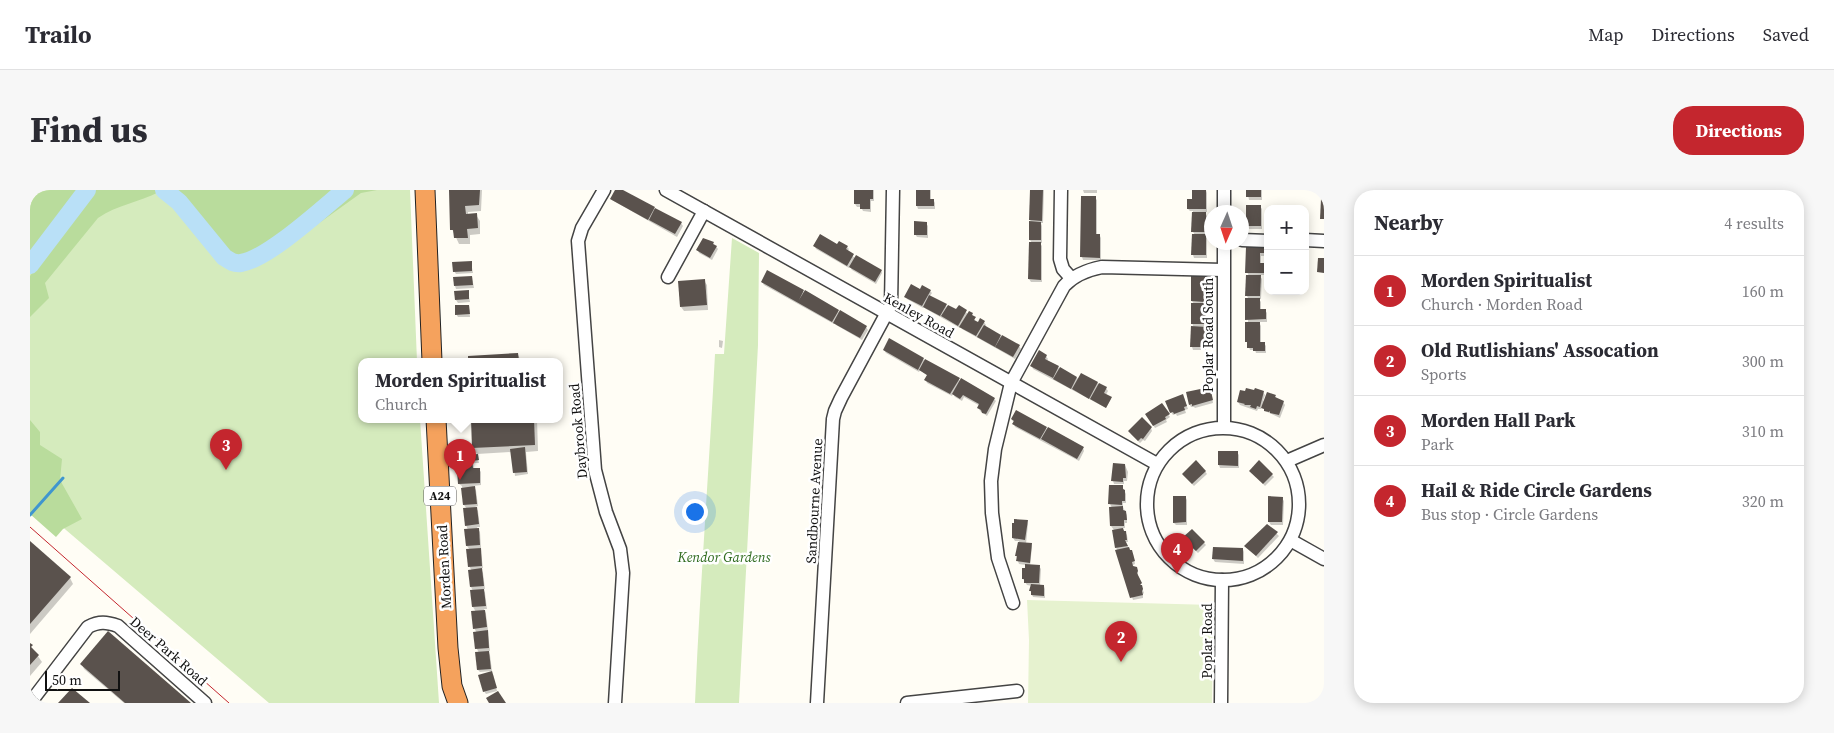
<!DOCTYPE html>
<meta charset="utf-8">
<style>
:root{--surface:#fff;--page:#f7f7f7;--text:#2b2b33;--muted:#7c7c81;--line:#e1e1e2;--accent:#c4262e}
body{margin:0;font-family:"Source Serif 4",serif;background:var(--page);color:var(--text)}
.controls{position:absolute;right:15px;top:15px;display:grid;overflow:hidden;border-radius:10px;box-shadow:0 2px 12px #0003}
.controls button{width:45px;height:45px;display:grid;place-items:center;padding:0;border:0;border-bottom:1px solid var(--line);background:var(--surface);color:var(--text);font:25px sans-serif}
.compass{position:absolute;left:1174px;top:15px;width:45px;height:45px;border-radius:50%;background:var(--surface);box-shadow:0 2px 12px #0003;rotate:183deg}
.scale{position:absolute;left:15px;bottom:12px;width:75px;box-sizing:border-box;padding-left:5px;border:2px solid #111;border-top:0;font-size:14px;line-height:18px;white-space:nowrap;color:#111;-webkit-text-stroke:4px #fff;paint-order:stroke}
.you{position:absolute;left:664px;top:321px;width:18px;height:18px;margin:-12px;border:4px solid #fff;border-radius:50%;background:#1a73e8;box-shadow:0 0 0 8px #1a73e833}
.badge{display:grid;place-items:center;width:32px;height:32px;border-radius:50%;background:var(--accent);color:#fff;font-size:16px;font-weight:700}
.pin{position:absolute;translate:-50% -41px;filter:drop-shadow(0 1px 2px #0008)}
.pin::after{content:'';position:absolute;top:26px;width:18px;height:15px;background:inherit;clip-path:polygon(0 0,100% 0,50% 100%)}
.popup{position:absolute;left:328px;top:168px;width:205px;height:65px;box-sizing:border-box;display:grid;place-content:center;border-radius:10px;background:var(--surface);filter:drop-shadow(0 1px 4px #0005);font-size:16px;white-space:nowrap;color:var(--muted)}
.popup b{font-size:19px;color:var(--text)}
.popup::after{content:'';position:absolute;left:50%;top:100%;margin-left:-10px;border:10px solid transparent;border-top-color:var(--surface)}
.list{margin:0;padding:0;list-style:none}
h2{display:flex;justify-content:space-between;align-items:center;height:65px;margin:0;padding:0 20px;font-size:21px}
h2 small{font-size:16px;font-weight:400;color:var(--muted)}
.list li{display:grid;grid-template-columns:32px 1fr auto;gap:15px;align-items:center;box-sizing:border-box;height:70px;padding:0 20px;border-top:1px solid var(--line)}
.list b{display:block;font-size:19px;white-space:nowrap}
.list p{margin:0;font-size:16px;white-space:nowrap;color:var(--muted)}
.list em{font-size:16px;font-style:normal;color:var(--muted)}
.map{position:relative;flex:none;width:1294px;height:513px;overflow:hidden;border-radius:20px}
header{display:flex;align-items:center;gap:30px;box-sizing:border-box;height:70px;padding:0 25px;background:var(--surface);border-bottom:1px solid var(--line)}
header strong{font-size:24px}
nav{display:flex;gap:28px;margin-inline-start:auto;font-size:18px}
.intro{display:flex;align-items:center;justify-content:space-between;box-sizing:border-box;height:120px;padding:0 30px}
h1{margin:0;font-size:35px}
.button{padding:12px 22px;border-radius:20px;background:var(--accent);color:#fff;font-size:18px;font-weight:700}
main{display:flex;gap:30px;padding:0 30px}
aside{flex:1;background:var(--surface);border-radius:20px;box-shadow:0 2px 12px #0003}
.map>svg:first-child{display:block}
.green{fill:#d5ebbd}
.forest{fill:#b9dc9c}
.pitch{fill:#e6f2cf}
.shadow{fill:#0003}
.lines{fill:none;stroke-linecap:round;stroke-linejoin:round}
.stream{stroke:#3f96cf;stroke-width:3}
.river{stroke:#b9e0f7;stroke-width:18}
.building{fill:#5a524d}
.minor-casing{stroke:#444;stroke-width:15}
.highway-casing{stroke:#222;stroke-width:21}
.minor{stroke:#fff;stroke-width:12}
.highway{stroke:#f5a25d;stroke-width:19}
.tram{stroke:#c4262e;stroke-width:1}
.labels{text-anchor:middle;stroke-width:5;stroke-linejoin:round;paint-order:stroke}
.shield{fill:#fff;stroke:#585858;stroke-width:1}
.shield-label{font-size:12px;font-weight:bold;fill:#111}
.street-label{font-size:14px;fill:#111;stroke:#fff}
.park-label{font-size:14px;font-style:italic;fill:#2f6b1f;stroke:#fff}
</style>
<header>
<strong>Trailo</strong>
<nav><a>Map</a><a>Directions</a><a>Saved</a></nav>
</header>
<div class="intro"><h1>Find us</h1><a class="button">Directions</a></div>
<main>
<div class="map">
<svg width="1294" height="513" viewBox="0 0 1294 513">
<rect width="100%" height="100%" fill="#fffdf5"/>
<g class="green">
<polygon points="0,0 380,0 387,171 331,171 331,229 390,229 409,513 239,513 36,340 0,306"/>
<path d="M702,48L729,63L728,155L709,513H665C670,396 679,280 685,164H694Z"/>
</g>
<g class="forest">
<polygon points="0,0 48,0 0,67"/>
<path d="M63,0H127L129,2C109,12 87,15 68,28L15,93L19,108L0,127V86Z"/>
<polygon points="140,0 347,0 331,3 260,54 250,56 242,55 219,68 210,69 196,66"/>
<polygon points="0,230 10,242 10,255 32,269 30,290 52,329 33,339 26,347 0,324"/>
</g>
<polygon class="pitch" points="997,410 1183,415 1182,513 998,513 999,450"/>
<g class="shadow">
<polygon points="420,0 452,0 451,21 438,22 438,25 446,25 450,31 450,44 440,45 440,54 429,54 422,39"/>
<polygon points="587,0 590,0 651,33 653,36 647,47 582,10"/>
<polygon points="825,0 844,0 844,11 841,11 841,22 833,21 831,17 827,17 825,14"/>
<polygon points="887,0 901,0 901,11 904,11 905,13 905,19 888,19 887,16"/>
<polygon points="1001,0 1014,0 1013,33 1011,33 1012,36 1012,53 1010,53 1012,56 1012,92 1001,92 999,89 1000,53 1002,53 1000,50 1002,33 1000,30"/>
<polygon points="1053,0 1067,0 1067,3 1054,3"/>
<polygon points="1163,0 1176,0 1177,3 1177,22 1175,22 1177,26 1177,45 1175,45 1177,48 1177,68 1164,68 1163,65 1165,45 1163,42 1163,21 1160,21 1158,19 1163,10"/>
<polygon points="1217,0 1232,0 1232,10 1219,10"/>
<polygon points="1065,8 1067,10 1067,46 1070,46 1071,48 1071,70 1053,70 1052,67"/>
<polygon points="1230,16 1232,19 1232,39 1219,39 1217,36"/>
<polygon points="896,33 898,36 898,48 887,47 885,44"/>
<polygon points="683,53 688,59 682,70 669,63 668,60"/>
<polygon points="785,56 817,57 819,59 817,62 825,68 851,80 852,83 846,94 822,80 820,77 819,78 786,59"/>
<polygon points="1217,58 1235,58 1237,61 1237,66 1231,66 1231,74 1235,74 1237,77 1237,85 1229,85 1232,89 1231,109 1229,109 1231,112 1231,120 1235,120 1237,123 1237,132 1229,132 1231,136 1231,153 1234,153 1236,156 1236,163 1226,163 1225,160 1220,160 1217,152 1219,110 1217,106 1219,86 1217,82"/>
<polygon points="441,72 443,83 426,84 424,81"/>
<polygon points="738,82 836,137 838,140 832,150 806,135 805,133 804,134 734,95 732,92"/>
<polygon points="442,87 444,98 426,99 425,96"/>
<polygon points="1162,87 1174,88 1176,90 1176,111 1172,106 1170,107 1175,115 1174,140 1177,141 1176,160 1163,160 1162,157 1164,138 1162,133 1164,114 1162,111"/>
<polygon points="674,91 677,95 678,120 654,121 651,117"/>
<polygon points="438,101 440,112 428,113 426,110"/>
<polygon points="891,101 900,101 902,103 900,106 916,115 917,118 927,121 929,117 938,124 942,124 946,132 954,132 956,135 955,137 970,146 972,148 989,156 991,159 985,169 932,139 931,136 930,138 896,119 894,117 893,118 877,109 876,107"/>
<polygon points="439,116 440,127 428,127 426,124"/>
<polygon points="689,150 693,151 692,158 689,157"/>
<polygon points="860,150 893,169 895,172 964,209 966,211 957,226 950,221 949,218 950,216 934,207 932,211 925,207 923,204 922,206 897,193 896,190 898,186 890,180 889,182 856,163 854,160"/>
<polygon points="488,165 491,171 439,171 439,167"/>
<polygon points="1016,166 1018,169 1017,171 1028,177 1030,180 1049,189 1051,184 1076,198 1078,201 1076,205 1081,209 1076,218 1003,179 1002,176"/>
<polygon points="1181,201 1183,213 1165,218 1164,217 1161,217 1160,215"/>
<polygon points="1233,202 1235,205 1233,211 1245,206 1247,209 1253,212 1255,215 1250,228 1235,221 1232,216 1231,219 1228,219 1227,221 1210,215 1208,212"/>
<polygon points="1154,208 1158,219 1155,220 1156,223 1147,226 1146,224 1143,225 1141,222"/>
<polygon points="1132,215 1140,227 1136,230 1137,232 1125,238 1117,225"/>
<polygon points="442,229 507,229 508,261 496,262 498,284 485,286 482,262 447,264 443,258"/>
<polygon points="982,229 1016,238 1018,241 1053,258 1054,261 1049,271 985,237"/>
<polygon points="1121,238 1122,241 1115,251 1113,250 1110,253 1101,244"/>
<polygon points="1207,262 1209,265 1209,278 1190,278 1189,275"/>
<polygon points="447,265 449,273 443,273 444,279 449,279 451,282 451,295 443,296 446,300 448,316 445,317 448,321 450,337 447,337 450,342 451,358 449,358 451,362 453,378 451,378 453,383 455,399 453,399 455,403 457,419 454,419 456,424 458,440 456,440 458,444 460,461 458,461 460,465 462,481 450,482 448,480 449,463 447,459 445,443 447,443 444,438 446,422 443,417 442,401 443,401 441,397 440,381 442,381 439,376 440,360 437,356 436,340 438,340 436,335 437,319 434,315 432,296 429,294 428,267"/>
<polygon points="1095,275 1098,282 1097,291 1094,291 1094,294 1084,294 1083,291"/>
<polygon points="1175,281 1177,284 1164,296 1153,285"/>
<polygon points="1221,281 1242,285 1244,287 1235,296"/>
<polygon points="1092,296 1096,304 1096,313 1093,313 1093,317 1097,325 1097,333 1095,333 1095,338 1092,338 1097,345 1098,352 1095,352 1103,364 1105,374 1103,375 1104,378 1108,382 1108,387 1114,403 1113,404 1113,408 1103,410 1086,357 1084,340 1081,336 1080,318 1082,318 1080,314"/>
<polygon points="1156,308 1157,310 1157,335 1146,335 1144,333"/>
<polygon points="1252,308 1254,311 1253,335 1241,335 1239,332"/>
<polygon points="997,331 998,334 996,354 1001,354 1002,357 1000,376 1009,376 1011,379 1010,396 1014,396 1015,399 1015,408 1003,407 1000,400 1002,396 997,395 993,389 996,375 989,374 986,366 989,351 985,351 983,348"/>
<polygon points="1237,335 1249,346 1228,368 1215,356"/>
<polygon points="1162,340 1176,355 1168,363 1153,349"/>
<polygon points="0,353 40,388 43,394 0,444"/>
<polygon points="1184,358 1213,359 1214,362 1214,374 1185,372 1183,369"/>
<polygon points="0,455 12,472 0,486"/>
<polygon points="52,474 159,513 94,513 54,479"/>
<polygon points="463,485 467,501 456,504 454,501"/>
</g>
<g class="lines">
<polyline class="stream" points="0,325 33,288"/>
<g class="river">
<path d="M134,0L149,12L194,67C200,71 204,74 211,73C238,69 293,18 315,0"/>
<polyline points="0,75 57,0"/>
</g>
</g>
<g class="building">
<polygon points="419,0 450,0 449,15 435,16 436,24 447,23 448,38 437,39 438,48 424,48 423,40 420,40"/>
<polygon points="585,0 593,0 625,17 618,30 580,9"/>
<polygon points="824,0 843,0 843,9 840,9 840,19 830,19 830,14 824,14"/>
<polygon points="886,0 900,0 900,9 904,9 904,16 886,16"/>
<polygon points="1000,0 1013,0 1012,31 999,30"/>
<polygon points="1162,0 1176,0 1176,19 1157,19 1157,9 1162,9"/>
<rect x="1216" y="0" width="15" height="7"/>
<polygon points="1051,6 1066,6 1066,44 1070,44 1070,68 1050,67"/>
<polygon points="1291,9 1294,10 1294,29 1290,29"/>
<rect x="1216" y="15" width="15" height="21"/>
<polygon points="625,18 652,32 645,44 619,30"/>
<polygon points="1162,22 1176,22 1176,42 1161,42"/>
<polygon points="884,31 897,32 897,45 884,45"/>
<polygon points="999,31 1011,32 1011,50 999,50"/>
<polygon points="790,44 807,54 809,51 818,56 816,59 824,64 817,76 783,56"/>
<polygon points="1162,44 1176,44 1176,65 1161,65"/>
<polygon points="673,48 684,52 683,54 687,56 680,68 666,60"/>
<polygon points="999,52 1011,52 1011,90 998,89"/>
<polygon points="1216,57 1236,57 1236,63 1230,63 1230,73 1236,73 1236,83 1215,83"/>
<polygon points="826,65 852,80 845,92 819,77"/>
<polygon points="1288,68 1294,68 1294,83 1287,82"/>
<polygon points="442,71 442,81 423,82 422,72"/>
<polygon points="737,80 774,100 769,110 775,100 809,120 802,132 731,92"/>
<polygon points="1216,85 1231,85 1230,106 1215,106"/>
<polygon points="442,86 443,95 424,96 423,87"/>
<polygon points="1161,86 1175,86 1175,112 1161,111"/>
<polygon points="675,89 677,115 650,117 648,91"/>
<polygon points="881,94 890,99 892,95 901,100 892,116 874,107"/>
<polygon points="439,100 439,109 425,110 424,101"/>
<polygon points="899,105 917,114 910,126 893,117"/>
<polygon points="1215,108 1230,108 1230,119 1236,119 1236,129 1215,130"/>
<polygon points="1161,113 1176,113 1175,134 1161,134"/>
<polygon points="425,115 439,115 440,124 425,125"/>
<polygon points="918,115 926,119 929,115 937,120 928,136 911,126"/>
<polygon points="810,120 837,136 830,148 803,133"/>
<polygon points="939,121 943,123 942,125 946,127 944,130 948,132 950,128 955,131 946,146 929,137"/>
<polygon points="1215,132 1230,132 1230,152 1235,152 1235,161 1223,161 1223,158 1217,158 1217,152 1215,152"/>
<polygon points="954,135 971,145 965,157 947,147"/>
<polygon points="1161,136 1176,137 1175,157 1160,157"/>
<polygon points="972,145 990,155 983,167 965,157"/>
<polygon points="859,148 894,168 888,180 853,160"/>
<polygon points="1009,160 1017,165 1015,169 1029,176 1023,188 1000,176"/>
<polygon points="488,163 489,171 438,171 438,166"/>
<polygon points="895,169 930,188 920,204 894,190 897,185 889,180"/>
<polygon points="1030,177 1047,187 1041,199 1023,189"/>
<polygon points="1051,183 1068,192 1059,209 1042,199"/>
<polygon points="931,188 965,208 956,224 952,223 951,220 947,218 949,214 933,205 930,209 922,204"/>
<polygon points="1069,193 1077,197 1074,203 1082,207 1076,218 1060,209"/>
<polygon points="1180,197 1183,210 1162,216 1162,214 1159,215 1156,202"/>
<polygon points="1216,198 1224,200 1225,198 1234,201 1230,217 1227,216 1226,219 1220,217 1221,215 1214,215 1215,214 1207,212 1210,200 1215,201"/>
<polygon points="1237,202 1246,205 1245,207 1254,211 1249,225 1240,223 1240,221 1239,222 1234,221 1234,219 1231,218"/>
<polygon points="1153,204 1157,216 1154,217 1155,220 1144,224 1143,222 1140,223 1135,211"/>
<polygon points="1132,213 1140,224 1135,227 1136,229 1123,236 1115,224"/>
<polygon points="986,220 1017,237 1010,249 982,234 984,231 981,229"/>
<polygon points="1112,227 1122,237 1113,249 1111,248 1108,251 1098,241"/>
<polygon points="441,229 504,229 505,255 442,258"/>
<polygon points="1018,237 1054,257 1047,269 1029,259 1035,249 1029,259 1011,249"/>
<polygon points="495,257 497,282 483,283 480,259"/>
<polygon points="1188,261 1208,261 1208,276 1188,275"/>
<polygon points="448,264 449,270 442,271 443,278 450,278 450,293 428,294 426,266"/>
<polygon points="1166,270 1176,281 1162,294 1152,284"/>
<polygon points="1229,270 1243,284 1233,294 1219,281"/>
<polygon points="1083,273 1095,274 1096,288 1093,288 1093,292 1081,291"/>
<polygon points="1079,295 1093,295 1093,299 1095,300 1095,311 1092,311 1092,315 1078,314"/>
<polygon points="445,296 447,314 433,315 431,298"/>
<polygon points="1143,306 1156,306 1156,332 1143,333"/>
<polygon points="1238,306 1253,307 1252,332 1238,332"/>
<polygon points="1093,316 1093,320 1096,321 1097,330 1094,330 1094,336 1080,336 1079,317"/>
<polygon points="447,317 449,334 435,336 433,318"/>
<polygon points="984,329 998,330 995,350 982,348 982,333 984,333"/>
<polygon points="1237,334 1248,342 1226,366 1214,356"/>
<polygon points="449,338 450,355 436,356 434,339"/>
<polygon points="1093,338 1094,341 1096,341 1097,350 1095,350 1098,356 1085,358 1082,340"/>
<polygon points="1162,339 1175,352 1166,361 1152,348"/>
<polygon points="0,351 41,387 0,434"/>
<polygon points="988,352 1002,353 1000,373 986,371 987,366 985,366"/>
<polygon points="1099,357 1100,360 1102,360 1105,371 1102,372 1103,376 1107,377 1108,381 1107,383 1112,393 1110,395 1112,395 1113,399 1112,401 1113,405 1100,408 1085,360"/>
<polygon points="1183,357 1213,358 1213,371 1182,369"/>
<polygon points="451,358 452,376 438,377 436,359"/>
<polygon points="995,374 1010,375 1009,393 994,393 994,389 992,389 992,378 995,378"/>
<polygon points="452,378 454,396 440,397 438,380"/>
<polygon points="1001,394 1014,395 1014,406 1001,405 1001,401 999,401"/>
<polygon points="454,399 456,416 442,417 440,400"/>
<polygon points="455,420 457,437 443,439 441,421"/>
<polygon points="458,440 459,458 445,459 443,442"/>
<polygon points="78,441 161,513 95,513 50,474"/>
<polygon points="0,453 3,455 1,457 9,465 0,475"/>
<polygon points="459,461 461,479 447,480 445,462"/>
<polygon points="462,481 467,498 453,502 448,485"/>
<polygon points="42,498 60,513 28,513"/>
<polygon points="468,501 476,513 459,513 456,508"/>
</g>
<g class="lines">
<defs>
<g id="minor">
<polyline points="574,0 552,38 548,51 565,280 576,322 590,359 593,383 585,513"/>
<polyline points="636,0 1127,274"/>
<polyline points="1031,0 1030,69 1033,79 1041,88"/>
<polyline points="1194,22 1194,0"/>
<polyline points="1212,50 1238,51"/>
<polyline points="1275,50 1294,51"/>
<polyline points="1194,52 1194,237"/>
<polyline points="638,87 674,21"/>
<circle cx="1193" cy="314" r="76"/>
<polyline points="1257,271 1294,255"/>
<polyline points="1262,351 1294,369"/>
<path d="M983,413L968,368L962,323L961,291L965,259L981,193L1034,96C1044,85 1057,80 1072,77L1193,80"/>
<path d="M0,513L58,437C69,431 77,432 88,436L175,513"/>
<polyline points="787,513 803,229 805,221 811,208 861,115 863,0"/>
<polyline points="877,513 987,501"/>
<polyline points="1191,513 1192,390"/>
</g>
<g id="highway">
<polyline points="395,0 402,171"/>
<polyline points="406,229 418,458 422,496 428,513"/>
</g>
</defs>
<use href="#minor" class="minor-casing"/>
<use href="#highway" class="highway-casing"/>
<use href="#minor" class="minor"/>
<use href="#highway" class="highway"/>
<polyline class="tram" points="0,337 199,513"/>
</g>
<g class="labels">
<rect class="shield" x="394" y="296.5" width="32" height="19" rx="4"/>
<g class="shield-label">
<text x="410" y="310">A24</text>
</g>
<g class="street-label">
<text transform="translate(889 125) rotate(29)" y="5">Kenley Road</text>
<text transform="translate(1178 145) rotate(-90)" y="5">Poplar Road South</text>
<text transform="translate(548 241) rotate(-95)" y="5">Daybrook Road</text>
<text transform="translate(784 311) rotate(-87)" y="5">Sandbourne Avenue</text>
<text transform="translate(414 377) rotate(-93)" y="5">Morden Road</text>
<text transform="translate(1177 451) rotate(-90)" y="5">Poplar Road</text>
<text transform="translate(139 461) rotate(41)" y="5">Deer Park Road</text>
</g>
<g class="park-label">
<text x="694" y="372">Kendor Gardens</text>
</g>
</g>
</svg>
<div class="controls">
<button>+</button>
<button>−</button>
</div>
<svg class="compass" viewBox="-18 -18 36 36"><path d="M0-13l5 13h-10z" fill="#e53935"/><path d="M0 13l5-13h-10z" fill="#7c7c81"/></svg>
<div class="scale">50 m</div>
<div class="you"></div>
<div class="pin badge" style="left:430px;top:290px">1</div>
<div class="popup"><b>Morden Spiritualist</b>Church</div>
<div class="pin badge" style="left:1091px;top:472px">2</div>
<div class="pin badge" style="left:196px;top:280px">3</div>
<div class="pin badge" style="left:1147px;top:384px">4</div>
</div>
<aside>
<h2>Nearby<small>4 results</small></h2>
<ul class="list">
<li><span class="badge">1</span><div><b>Morden Spiritualist</b><p>Church · Morden Road</p></div><em>160 m</em></li>
<li><span class="badge">2</span><div><b>Old Rutlishians' Assocation</b><p>Sports</p></div><em>300 m</em></li>
<li><span class="badge">3</span><div><b>Morden Hall Park</b><p>Park</p></div><em>310 m</em></li>
<li><span class="badge">4</span><div><b>Hail &amp; Ride Circle Gardens</b><p>Bus stop · Circle Gardens</p></div><em>320 m</em></li>
</ul>
</aside>
</main>
